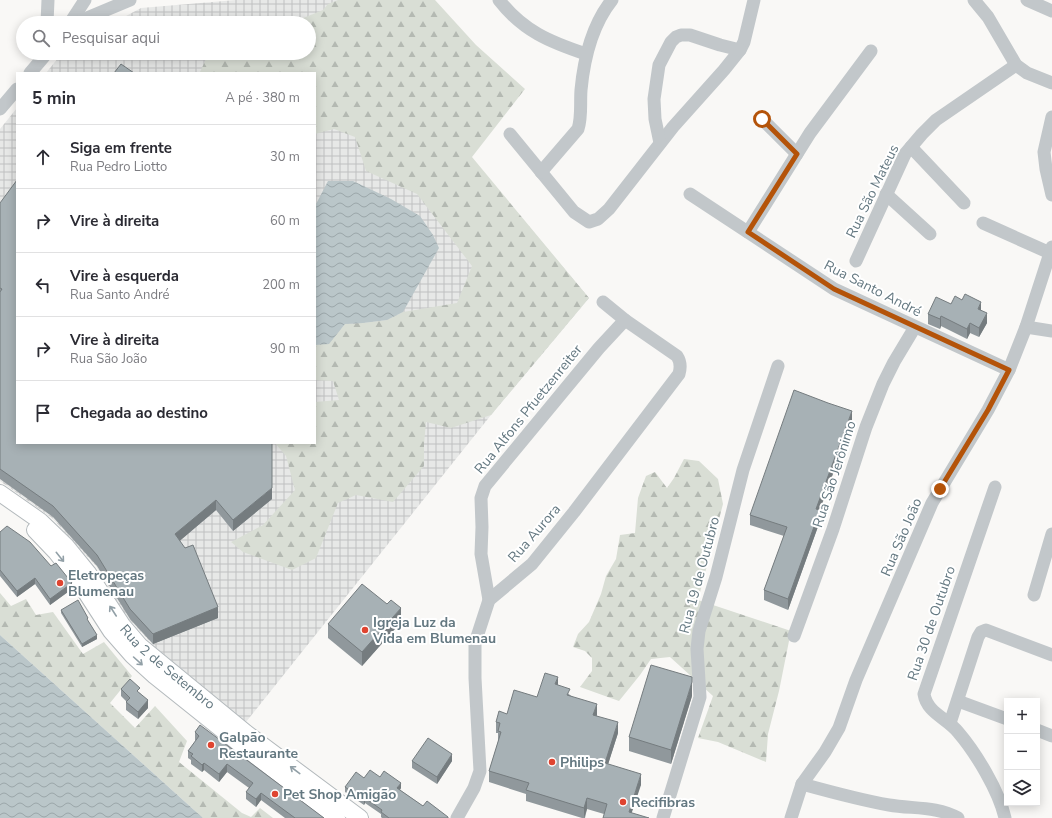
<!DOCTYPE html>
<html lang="pt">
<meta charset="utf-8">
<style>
:root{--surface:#fff;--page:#f7f7f7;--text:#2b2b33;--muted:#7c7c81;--line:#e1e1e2}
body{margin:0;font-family:"Nunito Sans",sans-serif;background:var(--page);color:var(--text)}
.controls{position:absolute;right:12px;bottom:12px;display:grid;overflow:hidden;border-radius:0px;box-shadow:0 2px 10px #0003}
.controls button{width:36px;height:36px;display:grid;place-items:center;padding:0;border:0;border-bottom:1px solid var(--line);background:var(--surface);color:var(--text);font:20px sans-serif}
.stop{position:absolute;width:12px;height:12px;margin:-9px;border:3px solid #b45309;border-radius:50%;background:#fff}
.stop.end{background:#b45309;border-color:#fff;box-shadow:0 1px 4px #0008}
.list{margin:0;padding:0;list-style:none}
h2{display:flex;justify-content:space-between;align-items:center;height:52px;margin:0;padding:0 16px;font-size:17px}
h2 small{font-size:13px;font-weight:400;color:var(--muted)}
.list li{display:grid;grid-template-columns:26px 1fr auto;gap:12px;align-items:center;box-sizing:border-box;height:64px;padding:0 16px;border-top:1px solid var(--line)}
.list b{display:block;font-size:15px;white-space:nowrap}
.list p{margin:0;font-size:13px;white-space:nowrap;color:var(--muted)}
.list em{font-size:13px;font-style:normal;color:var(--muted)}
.icon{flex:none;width:22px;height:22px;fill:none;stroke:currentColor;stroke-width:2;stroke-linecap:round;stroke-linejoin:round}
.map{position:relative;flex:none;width:1052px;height:818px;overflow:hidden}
.search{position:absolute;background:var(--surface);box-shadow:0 2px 10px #0003;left:16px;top:16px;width:300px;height:44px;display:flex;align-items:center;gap:10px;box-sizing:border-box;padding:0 14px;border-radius:22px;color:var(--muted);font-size:15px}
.panel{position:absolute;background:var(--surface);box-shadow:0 2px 10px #0003;left:16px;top:72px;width:300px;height:372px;border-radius:0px}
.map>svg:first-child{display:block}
.industrial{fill:url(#industrial-grid)}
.forest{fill:url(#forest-firs)}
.water{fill:url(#water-waves)}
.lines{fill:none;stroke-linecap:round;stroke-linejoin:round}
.major-casing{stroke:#b3b9bc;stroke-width:18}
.minor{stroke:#c2c7ca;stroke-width:13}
.major{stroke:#fff;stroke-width:16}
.wall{fill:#90989c}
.shaded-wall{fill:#757c7f}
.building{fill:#a7b1b5;stroke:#757c7f}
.oneway{stroke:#92a0a7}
.route{stroke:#b45309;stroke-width:5}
.poi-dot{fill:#df4430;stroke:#fff;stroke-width:1.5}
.labels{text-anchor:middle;stroke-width:4;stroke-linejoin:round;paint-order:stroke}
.street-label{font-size:14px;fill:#647881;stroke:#fff}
.poi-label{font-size:14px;font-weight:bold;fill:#647881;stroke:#fff;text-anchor:start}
</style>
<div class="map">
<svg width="1052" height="818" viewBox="0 0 1052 818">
<defs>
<pattern id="industrial-grid" width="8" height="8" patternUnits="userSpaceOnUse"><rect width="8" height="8" fill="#e7e8e7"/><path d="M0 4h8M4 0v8" fill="none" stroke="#bfc1c1"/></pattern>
<pattern id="forest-firs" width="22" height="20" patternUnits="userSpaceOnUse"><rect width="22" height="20" fill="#d9ded5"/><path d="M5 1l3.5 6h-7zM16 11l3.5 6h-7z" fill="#b4b9b2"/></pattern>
<pattern id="water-waves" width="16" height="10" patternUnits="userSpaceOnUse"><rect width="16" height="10" fill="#bac6c9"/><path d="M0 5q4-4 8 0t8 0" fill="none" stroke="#9ba6a9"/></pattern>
</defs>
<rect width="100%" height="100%" fill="#f9f8f6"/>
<polygon class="industrial" points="236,0 338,0 589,298 491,415 246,722 154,646 126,616 96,566 52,518 0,481 0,129 17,108 17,443 315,443 315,73 46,73 62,53 309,53 309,23 113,23 141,8"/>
<g class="forest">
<polygon points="338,0 435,0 476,45 525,89 472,157 589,298 491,415 451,428 426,422 424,444 424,466 393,502 356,495 338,503 316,558 292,570 243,552 231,542 263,525 295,490 286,456 275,443 315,443 315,402 339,400 333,381 315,380 315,345 331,341 345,324 363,323 387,320 403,312 457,303 472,266 417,194 366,171 355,137 334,129 315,134 315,73 200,72 207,57 214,53 309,53 309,23 291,23 323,10 328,4"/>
<polygon points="684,459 699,461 718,479 723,504 698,600 791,631 779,691 768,734 766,762 718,742 698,738 713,696 670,657 651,659 640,675 619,701 580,687 592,671 592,658 585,651 573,647 578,634 589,622 601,594 606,576 616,559 620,535 635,533 638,498 646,476 655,472 667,488 674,478"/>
<polygon points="0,593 11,606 26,599 36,615 53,612 83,654 104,642 132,676 110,703 135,728 155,706 187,741 179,762 242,813 251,817 260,808 273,818 203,818 0,635"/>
</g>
<g class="water">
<polygon points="328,181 353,181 391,199 420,216 433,235 439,248 403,312 387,320 363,323 345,324 329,344 315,345 315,206"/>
<polygon points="0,635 203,818 0,818"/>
</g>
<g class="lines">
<defs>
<g id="major">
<path id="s1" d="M0,493L40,521L66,546L88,573L122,625L140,646L246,733L360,818"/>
<polyline points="35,530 56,552 78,580 111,631 132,655 155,676 240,744 337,818"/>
</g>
</defs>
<use href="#major" class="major-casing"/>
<g class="minor">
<path d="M499,0C523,31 550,42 586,54"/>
<polyline points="974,0 988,17 1016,65 1027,73 1052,83"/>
<polyline points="1027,0 1052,11"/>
<polyline points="47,23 48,0"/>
<polyline points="70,23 85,0"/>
<polyline points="75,23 130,0"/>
<polyline points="30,73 47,53"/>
<polyline points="0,109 17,89"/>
<polyline points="1052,117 1044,152 1046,169 1052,195"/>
<polyline points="762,119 797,154"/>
<polyline points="510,134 574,212 589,222 598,219 609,209 673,127 724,70 740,50 744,42 754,0"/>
<polyline points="660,143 655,119 654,99 659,65 671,42 676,37 681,35 690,35 720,45 740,50"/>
<polyline points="911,147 964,203"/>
<path d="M541,172L578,129C582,117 580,103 581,90C584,58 592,25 612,0"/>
<polyline points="690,194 834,289 1009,370"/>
<polyline points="886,194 930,234"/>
<polyline points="983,223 1050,253"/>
<polyline points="748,232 810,133 871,51"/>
<polyline points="856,261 905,154 922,134 936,120 1016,65"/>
<polyline points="1026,327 1052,331"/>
<path d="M995,487L924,694C927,713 947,718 958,732C976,753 999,791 1005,818"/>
<polyline points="1034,595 1052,534"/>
<polyline points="489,600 481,554 482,527 481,498 485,486 599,348 625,320"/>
<polyline points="794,636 833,529 866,427 883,384 894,362 915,327"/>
<polyline points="958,701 1007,719"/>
<polyline points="950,723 978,637 981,632 986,630 1052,655"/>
<polyline points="1037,730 1052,736"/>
<path d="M802,784C831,792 860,800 889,805C913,809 937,806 958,818"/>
<path d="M457,818L474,788L480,771L475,678V643L489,600L532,564L574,512L679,374C681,367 681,362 677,356L625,320L603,302"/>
<polyline points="663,818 700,697 697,649 699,631 716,577 743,470 778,366"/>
<polyline points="791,818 802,784 825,752 839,728 856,680 932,503 988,410 1009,370 1026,327 1052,247"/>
</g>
<use href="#major" class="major"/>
</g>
<g class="wall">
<polygon points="0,203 17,443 272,499 233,531 216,510 179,541 218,618 153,644 130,619 97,566 53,517 0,479"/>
<polygon points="951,304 981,310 987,323 979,337 970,333 967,339 941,326 940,329 928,324 928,314"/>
<polygon points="852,421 820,510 820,521 788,610 764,600 764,590 784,536 750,525 750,515"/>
<polygon points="0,532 72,589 50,605 35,584 17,597 0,576"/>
<polygon points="61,610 88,621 97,639 82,647 61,613"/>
<polygon points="401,622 362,666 328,638 328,624"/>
<polygon points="558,685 570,695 597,716 618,733 608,764 641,785 604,814 587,809 585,818 582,818 526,801 526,794 489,782 489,771 498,742 498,733 496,733 496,722"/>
<polygon points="121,689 140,693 148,708 138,719 126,710 126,702 127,702 121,696"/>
<polygon points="692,696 671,764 629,751 629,737"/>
<polygon points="195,732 324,818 285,818 261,800 256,807 246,799 246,792 249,788 227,772 219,782 204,770 202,772 191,764 191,760 188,758 188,751 196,741 195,740"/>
<polygon points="412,761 452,761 437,784 412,768"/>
<polygon points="380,777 401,788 400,790 423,806 448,818 382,818 381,817 381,814 365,803 364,805 345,792 345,787 364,778"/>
</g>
<g class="shaded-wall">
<polygon points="981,302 981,312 978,309"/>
<polygon points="987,313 987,323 979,337 979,328"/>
<polygon points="941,316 941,326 940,329 940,319"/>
<polygon points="970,323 970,333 967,339 967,329"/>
<polygon points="852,411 852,421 816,520 816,509"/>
<polygon points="272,488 272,499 233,531 233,520"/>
<polygon points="216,500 216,510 175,545 175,534"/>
<polygon points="820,510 820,521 788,610 788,599"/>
<polygon points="35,578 35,584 17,597 17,591"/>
<polygon points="72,583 72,589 50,605 50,599"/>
<polygon points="218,607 218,618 153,644 153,634"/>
<polygon points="401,608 401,622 362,666 362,652"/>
<polygon points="97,635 97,639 82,647 82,644"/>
<polygon points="558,677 558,688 555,684"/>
<polygon points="692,682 692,696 671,764 671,750"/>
<polygon points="148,700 148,708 138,719 138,712"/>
<polygon points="597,704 597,715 593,726 593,715"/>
<polygon points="618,722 618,733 605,774 605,763"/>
<polygon points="452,754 452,761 437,784 437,777"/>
<polygon points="204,763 204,770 202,772 202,765"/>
<polygon points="227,764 227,772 219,782 219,774"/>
<polygon points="641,774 641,785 630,818 629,812"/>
<polygon points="401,783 401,788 397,793 397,788"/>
<polygon points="261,793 261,800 256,807 256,799"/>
<polygon points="365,798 365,803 364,805 364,800"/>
<polygon points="587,798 587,809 584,818 584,808"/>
</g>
<g class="building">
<polygon points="121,64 134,73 114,73"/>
<polygon points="17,180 17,443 272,443 272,488 233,520 216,500 175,534 185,548 193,545 218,607 153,634 130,609 97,555 53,506 0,469 0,292 2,289 0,288 0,203"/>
<polygon points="965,294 981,302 978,309 987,313 979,328 970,323 967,329 941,316 940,319 928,314 936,297 951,304 955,296 962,300"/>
<polygon points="794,390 828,403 852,411 816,509 820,510 788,599 764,590 787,527 750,515"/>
<polygon points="7,526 30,542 51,566 56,563 72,583 50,599 35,578 17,591 0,570 0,532"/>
<polygon points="362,584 387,604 391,600 401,608 362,652 328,624"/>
<polygon points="78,600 88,618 87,619 97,635 82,644 61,610"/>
<polygon points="651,665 692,677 692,682 671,750 629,737"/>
<polygon points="545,673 558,677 555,684 570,689 567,695 597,704 593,715 618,722 605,763 641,774 629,812 649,818 603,818 607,804 587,798 584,808 526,790 529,783 489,771 501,732 498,731 500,723 496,722 499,711 507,714 514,690 537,697"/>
<polygon points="130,679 140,688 137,691 148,700 138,712 126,702 130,698 121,689"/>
<polygon points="200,725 324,818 295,818 261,793 256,799 246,792 253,783 227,764 219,774 204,763 202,765 191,756 193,754 188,751 199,736 195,732"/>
<polygon points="428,738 452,754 437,777 412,761"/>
<polygon points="370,770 380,777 384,771 401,783 397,788 423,806 427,801 448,817 448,818 389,818 381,812 382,810 365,798 364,800 345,787 356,772 364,778"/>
</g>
<defs><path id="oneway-shaft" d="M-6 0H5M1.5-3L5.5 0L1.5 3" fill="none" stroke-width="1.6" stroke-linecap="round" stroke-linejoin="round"/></defs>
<g class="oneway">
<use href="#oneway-shaft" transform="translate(60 557) rotate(51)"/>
<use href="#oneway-shaft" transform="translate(113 611) rotate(-123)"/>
<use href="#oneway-shaft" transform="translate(138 661) rotate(42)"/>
<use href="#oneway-shaft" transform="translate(295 770) rotate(-143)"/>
</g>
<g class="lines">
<polyline class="route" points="762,119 797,154 748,232 834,289 1009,370 988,410 940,489"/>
</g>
<g class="poi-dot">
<circle cx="60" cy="583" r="4"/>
<circle cx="365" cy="630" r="4"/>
<circle cx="211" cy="745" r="4"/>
<circle cx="552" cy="762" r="4"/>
<circle cx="275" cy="794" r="4"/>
<circle cx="623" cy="802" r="4"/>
</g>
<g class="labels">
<g class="street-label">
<text transform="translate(872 191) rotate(-64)" y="5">Rua São Mateus</text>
<text transform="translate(873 288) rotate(27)" y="5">Rua Santo André</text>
<text transform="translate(528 409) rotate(-51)" y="5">Rua Alfons Pfuetzenreiter</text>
<text transform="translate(834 474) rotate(-72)" y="5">Rua São Jerônimo</text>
<text transform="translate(534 533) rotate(-49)" y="5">Rua Aurora</text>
<text transform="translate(901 537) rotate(-67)" y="5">Rua São João</text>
<text transform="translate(699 575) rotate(-75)" y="5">Rua 19 de Outubro</text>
<text transform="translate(931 623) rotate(-71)" y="5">Rua 30 de Outubro</text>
<text dy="5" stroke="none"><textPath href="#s1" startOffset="244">Rua 2 de Setembro</textPath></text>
</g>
<g class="poi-label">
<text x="68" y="580">Eletropeças<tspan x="68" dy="16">Blumenau</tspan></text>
<text x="373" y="627">Igreja Luz da<tspan x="373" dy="16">Vida em Blumenau</tspan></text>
<text x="219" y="742">Galpão<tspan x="219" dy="16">Restaurante</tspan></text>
<text x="560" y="767">Philips</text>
<text x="283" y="799">Pet Shop Amigão</text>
<text x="631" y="807">Recifibras</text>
</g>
</g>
</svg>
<div class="controls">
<button>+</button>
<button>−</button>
<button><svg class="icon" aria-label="layers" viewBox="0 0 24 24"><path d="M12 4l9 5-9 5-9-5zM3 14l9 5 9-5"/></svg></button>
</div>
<div class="stop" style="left:762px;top:119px"></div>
<div class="stop end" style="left:940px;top:489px"></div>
<div class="search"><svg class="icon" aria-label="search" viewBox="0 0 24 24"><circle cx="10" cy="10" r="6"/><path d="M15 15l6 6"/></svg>Pesquisar aqui</div>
<section class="panel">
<h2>5 min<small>A pé · 380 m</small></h2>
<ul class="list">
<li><svg class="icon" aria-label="ahead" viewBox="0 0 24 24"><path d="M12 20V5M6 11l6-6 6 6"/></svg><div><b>Siga em frente</b><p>Rua Pedro Liotto</p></div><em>30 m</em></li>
<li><svg class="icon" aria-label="right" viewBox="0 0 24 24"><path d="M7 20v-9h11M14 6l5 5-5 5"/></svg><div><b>Vire à direita</b></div><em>60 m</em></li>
<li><svg class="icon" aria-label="left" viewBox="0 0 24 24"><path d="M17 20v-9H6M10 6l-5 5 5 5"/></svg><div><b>Vire à esquerda</b><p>Rua Santo André</p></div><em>200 m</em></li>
<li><svg class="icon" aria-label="right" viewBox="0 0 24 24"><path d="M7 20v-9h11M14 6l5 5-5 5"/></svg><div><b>Vire à direita</b><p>Rua São João</p></div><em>90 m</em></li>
<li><svg class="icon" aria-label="arrive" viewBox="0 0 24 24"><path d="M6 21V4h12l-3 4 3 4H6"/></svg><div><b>Chegada ao destino</b></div></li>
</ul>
</section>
</div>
